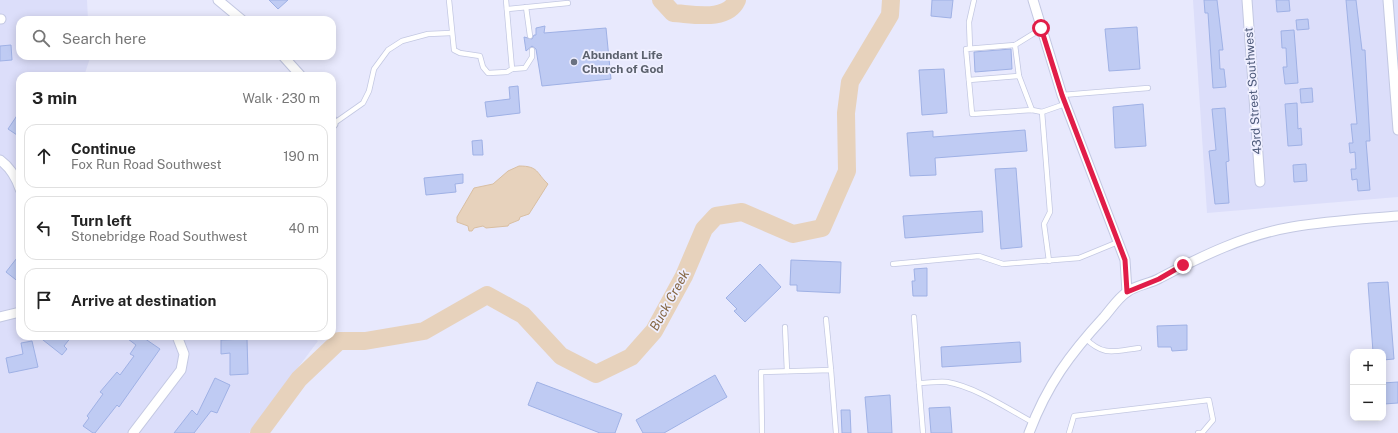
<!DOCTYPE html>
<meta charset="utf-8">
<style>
:root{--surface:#fff;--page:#f2f2f2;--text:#222;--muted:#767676;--line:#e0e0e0}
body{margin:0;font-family:"Public Sans",sans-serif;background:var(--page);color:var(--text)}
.controls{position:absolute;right:12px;bottom:12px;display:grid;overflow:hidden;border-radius:8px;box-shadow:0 2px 10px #0003}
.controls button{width:36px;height:36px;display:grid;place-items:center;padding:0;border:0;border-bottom:1px solid var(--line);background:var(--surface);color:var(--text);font:20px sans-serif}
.stop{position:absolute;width:12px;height:12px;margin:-9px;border:3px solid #e11d48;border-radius:50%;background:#fff}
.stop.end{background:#e11d48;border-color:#fff;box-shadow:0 1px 4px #0008}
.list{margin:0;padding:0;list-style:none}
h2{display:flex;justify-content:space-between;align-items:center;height:52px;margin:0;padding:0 16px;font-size:17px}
h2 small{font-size:13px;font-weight:400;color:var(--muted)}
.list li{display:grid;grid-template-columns:26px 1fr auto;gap:12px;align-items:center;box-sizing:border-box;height:64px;margin:0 8px 8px;padding:0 8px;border:1px solid var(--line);border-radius:12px}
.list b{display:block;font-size:15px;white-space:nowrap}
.list p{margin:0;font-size:13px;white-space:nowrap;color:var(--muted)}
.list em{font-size:13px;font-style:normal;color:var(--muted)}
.icon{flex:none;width:22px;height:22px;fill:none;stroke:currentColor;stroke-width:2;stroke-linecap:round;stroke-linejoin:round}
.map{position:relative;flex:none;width:1398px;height:433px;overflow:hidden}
.search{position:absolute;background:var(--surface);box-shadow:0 2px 10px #0003;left:16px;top:16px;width:320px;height:44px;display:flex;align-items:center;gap:10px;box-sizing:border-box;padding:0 14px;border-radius:12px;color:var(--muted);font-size:15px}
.panel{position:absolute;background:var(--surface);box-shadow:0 2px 10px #0003;left:16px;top:72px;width:320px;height:268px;border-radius:12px}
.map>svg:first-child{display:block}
.residential{fill:#dcdefa}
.water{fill:#e7d2bc;stroke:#d9bfa2}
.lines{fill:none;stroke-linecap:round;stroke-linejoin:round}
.river{stroke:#e7d2bc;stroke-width:18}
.building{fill:#bfcbf3;stroke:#9fb1e5}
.lane-casing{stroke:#c3c8e2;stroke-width:6}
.street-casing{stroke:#c3c8e2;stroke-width:11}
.lane{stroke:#fff;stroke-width:4.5}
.street{stroke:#fff;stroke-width:9}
.route{stroke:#e11d48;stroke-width:5}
.worship-dot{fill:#6b7280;stroke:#efefff;stroke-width:1.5}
.labels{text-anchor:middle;stroke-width:3.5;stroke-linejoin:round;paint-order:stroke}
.worship-label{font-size:12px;font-weight:bold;fill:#5b616d;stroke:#efefff;text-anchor:start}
.street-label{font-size:12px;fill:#4b5878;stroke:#efefff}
.water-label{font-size:13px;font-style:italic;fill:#846541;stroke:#efefff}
</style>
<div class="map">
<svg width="1398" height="433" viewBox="0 0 1398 433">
<rect width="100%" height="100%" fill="#e8e9fd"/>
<g class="residential">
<polygon points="0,0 87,0 88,20 20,20 20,56 90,56 90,58 84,76 20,76 20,336 312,336 318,341 249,433 0,433"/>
<polygon points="1193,0 1398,0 1398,197 1207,213"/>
</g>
<path class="water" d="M519,166C539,166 536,173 548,184L529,214L520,217L519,220L509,224L508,226L486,228L483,226L474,228L472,231H469L468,226L457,222V217L474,188L493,184L508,171Z"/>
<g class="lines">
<g class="river">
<path d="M661,0L673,13C693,14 727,22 737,0"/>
<polyline points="259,433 299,379 339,341 365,341 424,331 487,295 523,315 561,356 596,374 631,357 654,331 684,276 704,229 716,216 742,212 793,234 822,228 847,171 846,113 850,82 890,15 891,0"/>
</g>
</g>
<g class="building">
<polygon points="269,0 288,0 278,9"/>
<polygon points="932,0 953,0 951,18 931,16"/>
<polygon points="1204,0 1217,0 1223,50 1219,50 1220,69 1224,69 1226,87 1213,88 1208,13 1205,13"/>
<polygon points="1276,0 1289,0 1290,11 1277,12"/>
<polygon points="1346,0 1356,0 1362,50 1365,50 1370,141 1366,141 1370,190 1358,191 1357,179 1352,180 1351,169 1356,169 1355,152 1350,153 1349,143 1353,143 1351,124 1357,124"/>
<polygon points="1308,19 1309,29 1297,30 1296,20"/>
<polygon points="545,26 544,33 606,28 611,79 542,86 536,49 532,46 526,51 524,37 532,39 534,35 536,35 536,28"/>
<polygon points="1137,27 1140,69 1109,71 1105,29"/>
<polygon points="1294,30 1298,83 1285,84 1283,67 1287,67 1286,48 1282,48 1281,31"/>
<polygon points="11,45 12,60 0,61 0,46"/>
<polygon points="1011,49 1012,69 975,72 974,52"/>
<polygon points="944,69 947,113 922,115 919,70"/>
<polygon points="518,86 520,113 487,117 485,102 510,99 509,87"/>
<polygon points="1312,88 1313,102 1301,103 1300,89"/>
<polygon points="1297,103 1298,129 1301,128 1302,145 1288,146 1285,104"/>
<polygon points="1143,104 1146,146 1115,148 1113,107"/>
<polygon points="1225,108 1229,161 1226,162 1229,203 1215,204 1209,151 1216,150 1212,109"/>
<polygon points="20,111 20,137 8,129"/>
<polygon points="1025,130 1027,151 935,158 936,175 910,176 907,133 933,131 933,137"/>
<polygon points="482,140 483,155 473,155 472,141"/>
<polygon points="1306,164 1307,181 1294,182 1293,165"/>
<polygon points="1016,168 1022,247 1001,249 995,169"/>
<polygon points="463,174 463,183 455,184 456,192 426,195 424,178"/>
<polygon points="982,211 983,232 905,238 903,216"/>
<polygon points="20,254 20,283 6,272"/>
<polygon points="791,260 841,262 840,293 797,291 797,285 790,285"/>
<polygon points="760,264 781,287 745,322 734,311 737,309 726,298"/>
<polygon points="927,268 927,296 913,296 912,281 915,281 914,269"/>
<polygon points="1388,282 1394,359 1383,360 1383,352 1373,352 1368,283"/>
<polygon points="1187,325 1187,350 1172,351 1171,347 1158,347 1157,326"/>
<polygon points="38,336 72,336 64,346 67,349 62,355"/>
<polygon points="124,336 141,336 160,349 119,407 117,405 95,433 93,433 83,426 89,418 87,416 103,394 100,392 117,372 120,375 134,356 130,354 136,345"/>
<polygon points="247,339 248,374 230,375 230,353 221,354 221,340"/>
<polygon points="32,341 38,367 9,373 6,358 23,354 21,343"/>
<polygon points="1020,342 1021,362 942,367 941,347"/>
<polygon points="715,375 727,397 664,433 643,433 636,420"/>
<polygon points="215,378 230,385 217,413 211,411 194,433 174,433 192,410 197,415"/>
<polygon points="537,382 622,414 615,433 600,433 528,405"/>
<polygon points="1398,382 1398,403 1384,404 1383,383"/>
<polygon points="890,395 892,433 868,433 865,397"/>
<polygon points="950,407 952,433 931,433 929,408"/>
<polygon points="841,410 850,410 851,433 842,433"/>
</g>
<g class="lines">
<defs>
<g id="lane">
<polyline points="449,0 454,50 460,53 480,56 483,67 488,73 507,72 512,69 506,0"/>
<polyline points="526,7 530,36"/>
<polyline points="507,9 568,3"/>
<polyline points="1041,29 1015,45 966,49 972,114 1032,110 1042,112"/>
<polyline points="970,48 969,22 974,0"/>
<polyline points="512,69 525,68 532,57 532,50"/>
<polyline points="1019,76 1032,110"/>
<polyline points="969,80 1019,76 1015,45"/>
<polyline points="1062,95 1148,88"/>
<polyline points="333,124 363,103 369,91 374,69 388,50 402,41 428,34 451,33"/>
<polyline points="1049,261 1044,224 1050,212 1042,112 1065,104"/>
<polyline points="893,264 979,256 1003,264 1079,258 1118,242"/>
<path d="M914,317L919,383C928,383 938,381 947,382C976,387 1008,409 1034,423"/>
<polyline points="826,319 831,370"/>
<polyline points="785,327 787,371"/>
<path d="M1085,338C1104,357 1114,351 1139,348"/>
<polyline points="919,383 923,433"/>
<polyline points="762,433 761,372 831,370 836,433"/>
<polyline points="1069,433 1074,416 1209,400 1213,420 1202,433 1198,433"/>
</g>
<g id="street">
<polyline points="218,0 242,20"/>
<polyline points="1033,0 1062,95 1125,260 1127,292"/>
<polyline points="1247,0 1260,182"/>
<polyline points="1388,0 1398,130"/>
<polyline points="0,19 1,19"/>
<polyline points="283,56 301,76"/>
<polyline points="332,120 333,124"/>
<path d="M0,160C11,168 16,177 20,189"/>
<polyline points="0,317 20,312"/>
<polyline points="133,433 181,370 184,354 177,336"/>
<path d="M1029,433C1047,385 1070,354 1104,317C1111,309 1118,298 1127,292C1136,285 1150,284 1160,278C1202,256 1245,235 1292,227C1327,221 1363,219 1398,216"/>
</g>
</defs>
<use href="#lane" class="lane-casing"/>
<use href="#street" class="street-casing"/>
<use href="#lane" class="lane"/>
<use href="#street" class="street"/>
</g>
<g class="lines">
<polyline class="route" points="1041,28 1062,95 1125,260 1127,292 1159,279 1183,265"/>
</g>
<circle class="worship-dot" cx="574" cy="62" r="4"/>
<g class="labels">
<g class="worship-label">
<text x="582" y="59">Abundant Life<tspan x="582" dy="14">Church of God</tspan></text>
</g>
<g class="street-label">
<text transform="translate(1253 91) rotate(-94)" y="4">43rd Street Southwest</text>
</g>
<g class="water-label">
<text transform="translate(669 300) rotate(-61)" y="5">Buck Creek</text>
</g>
</g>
</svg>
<div class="controls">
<button>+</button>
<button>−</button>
</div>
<div class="stop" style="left:1041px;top:28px"></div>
<div class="stop end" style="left:1183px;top:265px"></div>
<div class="search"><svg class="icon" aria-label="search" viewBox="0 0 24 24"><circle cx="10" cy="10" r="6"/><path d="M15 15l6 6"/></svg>Search here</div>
<section class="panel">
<h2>3 min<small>Walk · 230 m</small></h2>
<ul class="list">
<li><svg class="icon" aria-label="ahead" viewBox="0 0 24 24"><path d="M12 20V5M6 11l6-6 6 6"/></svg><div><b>Continue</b><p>Fox Run Road Southwest</p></div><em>190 m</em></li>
<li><svg class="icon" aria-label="left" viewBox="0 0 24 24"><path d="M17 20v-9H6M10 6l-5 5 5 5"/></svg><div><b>Turn left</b><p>Stonebridge Road Southwest</p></div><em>40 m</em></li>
<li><svg class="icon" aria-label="arrive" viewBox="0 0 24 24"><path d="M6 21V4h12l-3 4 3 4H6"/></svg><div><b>Arrive at destination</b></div></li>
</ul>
</section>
</div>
